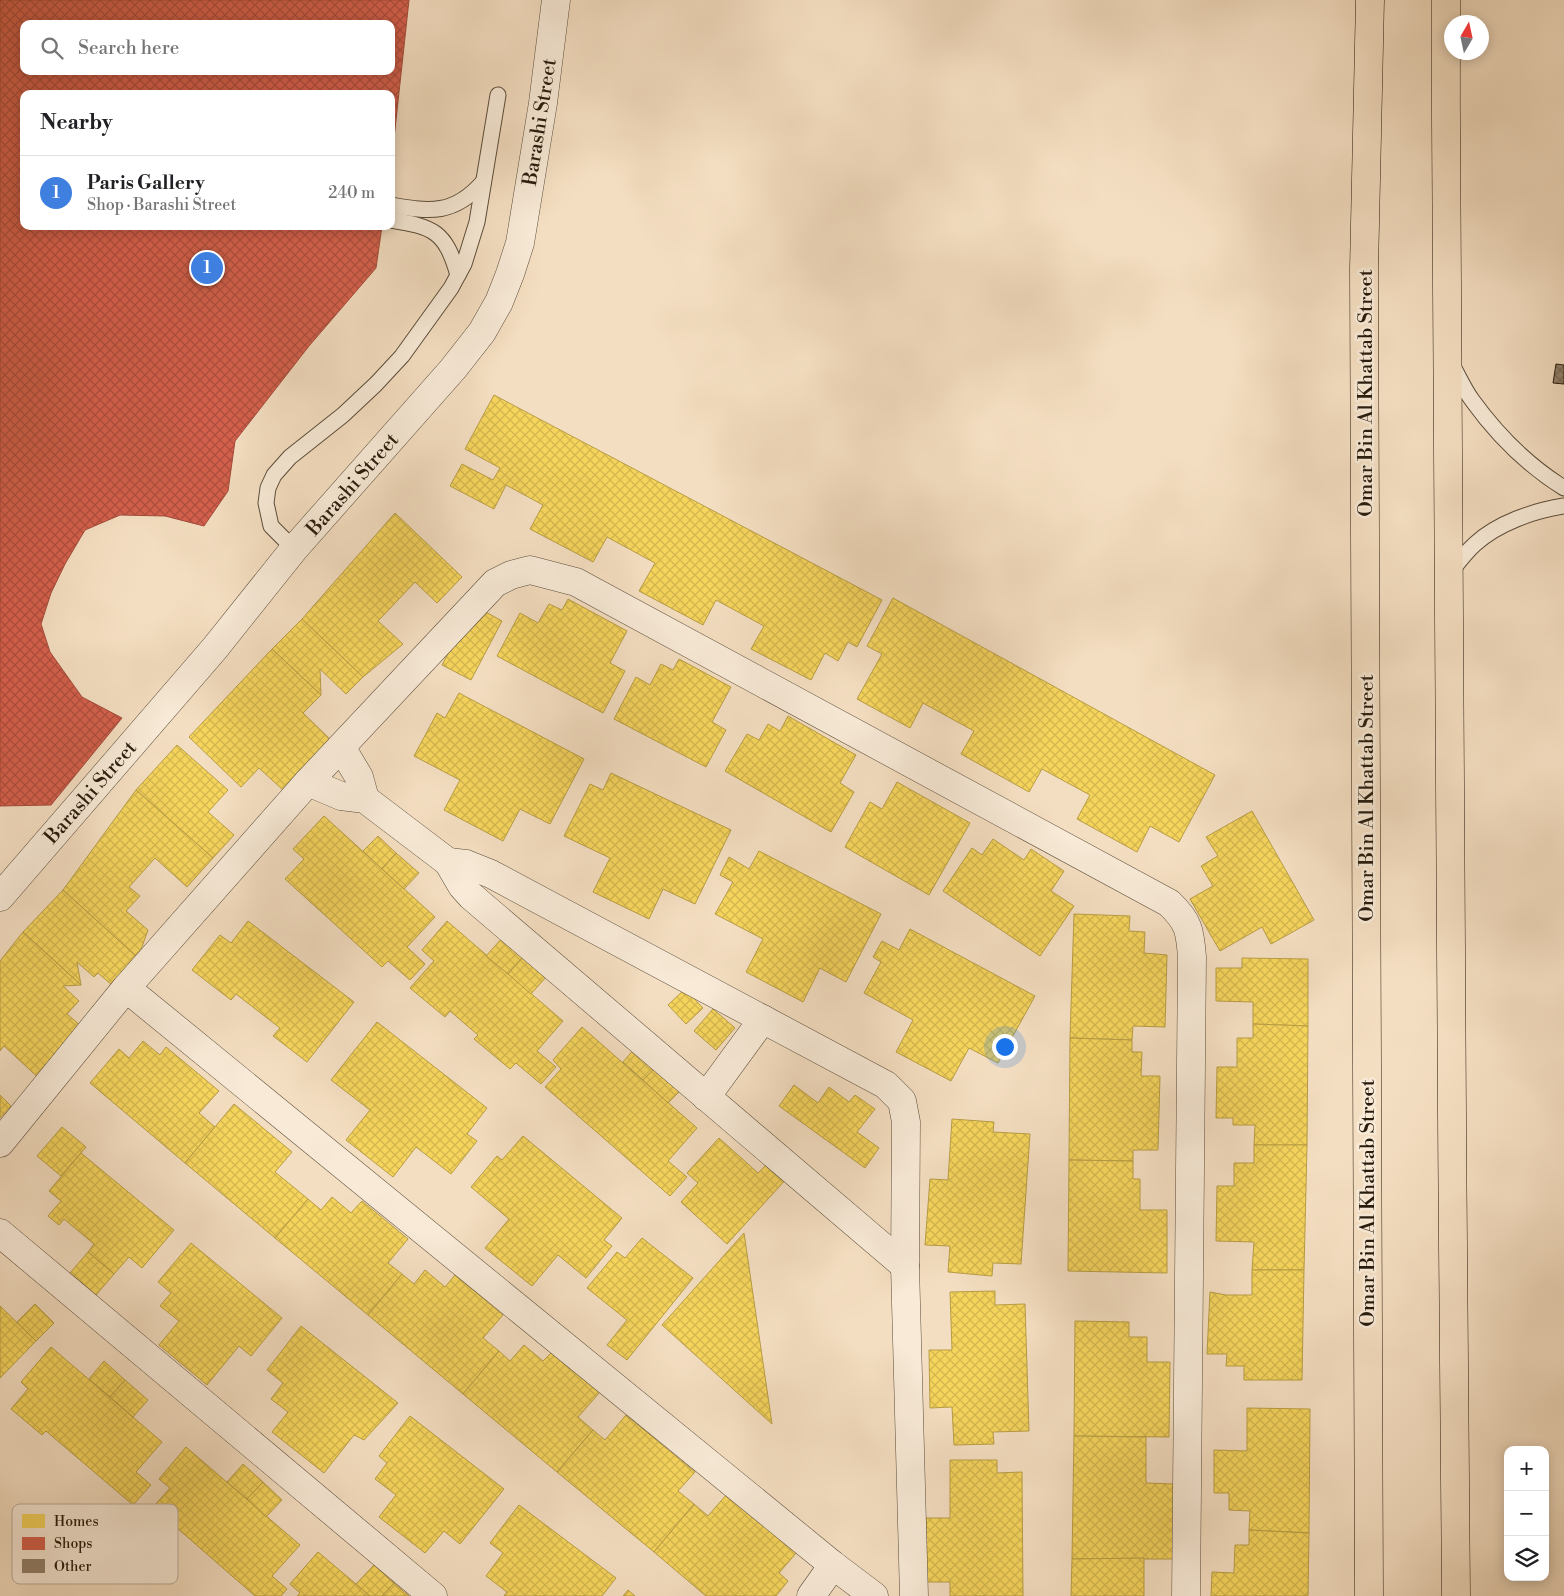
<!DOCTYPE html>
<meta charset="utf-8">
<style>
:root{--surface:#fff;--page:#f2f2f2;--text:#202124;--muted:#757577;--line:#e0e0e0;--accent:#111827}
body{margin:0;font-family:"Libre Bodoni",serif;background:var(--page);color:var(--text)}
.controls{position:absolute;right:15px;bottom:15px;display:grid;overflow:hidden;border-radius:10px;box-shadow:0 2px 12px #0003}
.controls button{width:45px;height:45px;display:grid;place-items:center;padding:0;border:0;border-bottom:1px solid var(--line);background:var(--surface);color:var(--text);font:25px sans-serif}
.compass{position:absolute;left:1444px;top:15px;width:45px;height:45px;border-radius:50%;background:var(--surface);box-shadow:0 2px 12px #0003;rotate:9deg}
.you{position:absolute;left:1004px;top:1046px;width:18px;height:18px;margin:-12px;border:4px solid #fff;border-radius:50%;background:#1a73e8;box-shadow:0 0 0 8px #1a73e833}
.badge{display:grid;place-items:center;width:32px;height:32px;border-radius:50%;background:var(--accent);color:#fff;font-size:16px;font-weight:700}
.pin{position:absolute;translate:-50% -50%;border:2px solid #fff;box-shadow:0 1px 5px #0006}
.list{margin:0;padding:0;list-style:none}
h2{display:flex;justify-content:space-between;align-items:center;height:65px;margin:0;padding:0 20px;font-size:21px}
h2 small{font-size:16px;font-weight:400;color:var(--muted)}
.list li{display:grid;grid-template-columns:32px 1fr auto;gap:15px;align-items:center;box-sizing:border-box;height:75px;padding:0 20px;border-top:1px solid var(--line)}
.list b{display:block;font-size:19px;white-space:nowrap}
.list p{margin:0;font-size:16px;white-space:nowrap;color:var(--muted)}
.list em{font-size:16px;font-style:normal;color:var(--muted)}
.icon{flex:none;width:28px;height:28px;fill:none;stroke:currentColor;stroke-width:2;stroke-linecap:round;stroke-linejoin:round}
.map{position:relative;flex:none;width:1564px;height:1596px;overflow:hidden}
.search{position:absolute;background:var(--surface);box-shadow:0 2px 12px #0003;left:20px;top:20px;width:375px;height:55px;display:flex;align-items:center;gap:12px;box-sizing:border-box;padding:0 18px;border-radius:10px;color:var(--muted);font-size:19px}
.panel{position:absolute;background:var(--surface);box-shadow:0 2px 12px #0003;left:20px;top:90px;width:375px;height:140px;border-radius:10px}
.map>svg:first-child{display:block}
.homes{fill:url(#homes-cross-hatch);stroke:#b89d44}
.shops{fill:url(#shops-cross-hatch);stroke:#a24b3a;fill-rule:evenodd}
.building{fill:url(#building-cross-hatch);stroke:#271b0d}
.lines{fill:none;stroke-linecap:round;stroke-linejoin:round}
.lane-casing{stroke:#5a4c3a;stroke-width:17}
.street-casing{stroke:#5a4c3a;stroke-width:29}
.primary-casing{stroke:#271b0d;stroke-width:29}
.lane{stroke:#f8ead7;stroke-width:15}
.street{stroke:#f8ead7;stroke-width:28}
.primary{stroke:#f4dec1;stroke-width:28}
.labels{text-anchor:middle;stroke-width:5;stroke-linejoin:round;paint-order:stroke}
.street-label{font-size:20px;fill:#271b0d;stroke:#f8ead7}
.key{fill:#f8ead7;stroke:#b9ac9a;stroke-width:1}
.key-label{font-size:14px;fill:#271b0d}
</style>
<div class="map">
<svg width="1564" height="1596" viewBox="0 0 1564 1596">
<defs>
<pattern id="homes-cross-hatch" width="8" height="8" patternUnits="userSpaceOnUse" patternTransform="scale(1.25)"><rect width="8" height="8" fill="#f6d55c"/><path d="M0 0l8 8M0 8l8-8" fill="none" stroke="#d3b64f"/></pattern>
<pattern id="shops-cross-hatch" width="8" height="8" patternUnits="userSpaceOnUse" patternTransform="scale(1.25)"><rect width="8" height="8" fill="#d6604d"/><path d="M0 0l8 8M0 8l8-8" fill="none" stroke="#ae4e3e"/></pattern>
<pattern id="building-cross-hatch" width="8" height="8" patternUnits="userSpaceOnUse" patternTransform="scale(1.25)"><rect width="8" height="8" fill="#92806b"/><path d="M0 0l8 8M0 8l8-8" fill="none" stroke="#776856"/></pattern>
</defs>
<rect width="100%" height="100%" fill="#f4dec1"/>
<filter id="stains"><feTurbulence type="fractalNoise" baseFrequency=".004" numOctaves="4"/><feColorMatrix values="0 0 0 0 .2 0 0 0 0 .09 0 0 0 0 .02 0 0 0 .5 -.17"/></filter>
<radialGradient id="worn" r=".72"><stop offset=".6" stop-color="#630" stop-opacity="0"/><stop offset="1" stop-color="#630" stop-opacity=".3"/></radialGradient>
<g class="homes">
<polygon points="494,395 882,600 857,647 848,642 838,661 825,653 811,680 751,649 764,626 716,600 703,625 639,591 655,563 607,537 593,562 530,529 543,505 506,485 494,509 450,486 462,464 493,480 500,468 465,449"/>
<polygon points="395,513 462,577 437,603 415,582 378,621 403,644 363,677 302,619"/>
<polygon points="893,598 1215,775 1179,842 1150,826 1137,852 1077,819 1090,795 1042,769 1029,792 961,754 974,731 923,703 910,728 857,699 882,654 867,646"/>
<polygon points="568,599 627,631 610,663 625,671 603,713 497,656 520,613 538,623 549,604 562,610"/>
<polygon points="484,611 502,621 471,680 442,665 467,618 477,623"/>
<polygon points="302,619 363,677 346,694 320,669 321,695 272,649"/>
<polygon points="272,649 321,695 303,713 332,741 284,791 259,768 241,787 189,737"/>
<polygon points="679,659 731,687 712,722 726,730 706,767 614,719 636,677 650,685 661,664 673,670"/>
<polygon points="459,693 584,759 550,824 520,809 503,841 444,810 460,780 414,756 437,713 445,718"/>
<polygon points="788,716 856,755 840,783 854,792 831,832 725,771 747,734 759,740 768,724 780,731"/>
<polygon points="177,745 228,790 208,812 234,835 213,858 136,790"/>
<polygon points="611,773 731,830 695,904 663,889 649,919 593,892 610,858 564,836 590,784 603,790"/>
<polygon points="897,782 970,823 929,895 845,847 870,802 882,809"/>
<polygon points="136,790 213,858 187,887 155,858 129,887 140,896 126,911 148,930 138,958 63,890"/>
<polygon points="1252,811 1314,920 1271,944 1262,927 1220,951 1190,899 1213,886 1201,866 1218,856 1206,837"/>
<polygon points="324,816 435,917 407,947 425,964 410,980 388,961 382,967 285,879 304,859 293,849"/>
<polygon points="378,836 396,853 382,869 363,851"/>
<polygon points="993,839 1024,860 1031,849 1064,871 1051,891 1074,906 1040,956 943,891 972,848 982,855"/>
<polygon points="759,851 881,914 846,982 820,968 803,1002 746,972 763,939 715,914 733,882 720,875 729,857 749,869"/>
<polygon points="396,853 419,873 404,889 382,869"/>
<polygon points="63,890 138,958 113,986 98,973 94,977 77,962 81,985 23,932"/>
<polygon points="1074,914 1130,916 1129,931 1145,932 1144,953 1167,955 1165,1027 1133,1026 1132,1040 1070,1038"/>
<polygon points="248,921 354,1002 307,1062 273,1036 280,1028 236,994 231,1000 192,970 220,935 231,943"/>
<polygon points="447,921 563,1021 537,1051 556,1067 541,1084 516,1063 510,1069 474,1039 478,1035 450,1011 445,1017 410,988 434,961 422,950"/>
<polygon points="910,929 1035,996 998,1063 969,1048 951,1081 896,1052 913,1020 864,993 881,962 873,957 882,941 899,950"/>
<polygon points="23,932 81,985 63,986 79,1001 67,1014 87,1031 42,1081 4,1046 0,1051 0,961"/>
<polygon points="503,937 524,956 508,974 486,956"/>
<polygon points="524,956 546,977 531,994 508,974"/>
<polygon points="1242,958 1308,959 1308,1026 1253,1024 1253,1002 1216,1001 1216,968 1242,968"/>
<polygon points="685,989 703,1008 686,1024 668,1005"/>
<polygon points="713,1009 735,1028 716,1050 694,1031"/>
<polygon points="377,1022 487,1108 467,1134 477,1141 451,1174 416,1147 393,1177 346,1140 370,1110 331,1080"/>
<polygon points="1253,1024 1308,1026 1307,1145 1254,1145 1255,1125 1233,1125 1233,1118 1216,1118 1217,1067 1237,1067 1237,1038 1253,1038"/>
<polygon points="582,1027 697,1128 668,1161 687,1177 670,1196 545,1087 561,1069 553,1060"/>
<polygon points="1070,1038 1132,1040 1132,1052 1142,1052 1141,1076 1160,1076 1158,1150 1133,1150 1133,1161 1069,1160"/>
<polygon points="143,1041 160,1055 166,1047 219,1091 199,1113 215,1127 185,1163 90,1083 119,1049 129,1058"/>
<polygon points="636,1047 657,1066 643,1080 623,1062"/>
<polygon points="657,1066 684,1087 668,1103 643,1080"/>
<polygon points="794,1085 818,1103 829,1087 849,1102 855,1095 875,1109 857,1132 879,1148 865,1168 779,1106"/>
<polygon points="0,1095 11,1106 0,1118"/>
<polygon points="234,1104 292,1152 275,1172 308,1199 275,1238 185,1163"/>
<polygon points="952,1119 994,1122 993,1132 1030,1134 1021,1264 993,1263 992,1276 948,1272 950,1246 925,1245 930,1179 948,1180"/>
<polygon points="62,1127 86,1147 61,1176 37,1156"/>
<polygon points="523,1136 622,1218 604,1240 612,1246 586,1278 558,1255 532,1286 485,1248 509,1219 471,1187 497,1156 502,1160"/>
<polygon points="719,1138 758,1173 771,1160 789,1176 727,1244 681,1202 698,1183 687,1173"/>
<polygon points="1254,1145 1307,1145 1304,1270 1252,1270 1254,1242 1216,1241 1217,1186 1234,1186 1234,1163 1254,1163"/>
<polygon points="81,1153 174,1230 142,1268 129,1257 114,1274 88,1252 94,1244 64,1219 59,1225 48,1216 61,1201 49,1191"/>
<polygon points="1069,1160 1133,1161 1133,1179 1140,1179 1140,1210 1167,1210 1167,1273 1068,1271"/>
<polygon points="332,1197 351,1213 362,1201 408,1239 388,1263 402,1274 368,1315 275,1238 308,1199 321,1210"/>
<polygon points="744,1233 772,1424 662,1325"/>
<polygon points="642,1238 693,1278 627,1360 607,1345 627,1320 587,1288 617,1252 625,1258"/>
<polygon points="191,1243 282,1318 251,1356 239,1346 207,1385 159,1345 179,1321 160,1306 171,1293 158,1282"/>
<polygon points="88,1252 114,1274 96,1295 70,1273"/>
<polygon points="425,1270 445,1287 455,1275 503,1315 483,1338 499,1351 463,1394 368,1315 402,1274 414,1284"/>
<polygon points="1252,1270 1304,1270 1302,1380 1244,1380 1244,1366 1226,1366 1227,1354 1207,1354 1210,1292 1226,1295 1252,1295"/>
<polygon points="995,1291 995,1305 1025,1304 1029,1431 993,1432 994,1444 954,1445 952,1407 930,1408 929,1350 952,1350 950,1292"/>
<polygon points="35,1304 54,1323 36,1341 17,1322"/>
<polygon points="0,1306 36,1341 0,1378"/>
<polygon points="1075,1321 1129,1322 1129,1337 1147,1337 1147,1362 1170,1362 1169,1437 1074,1436"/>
<polygon points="301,1326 398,1403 364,1440 354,1435 324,1473 272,1432 288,1412 271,1399 283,1383 267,1370"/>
<polygon points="524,1345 543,1361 552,1352 600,1392 578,1417 593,1430 557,1472 463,1394 499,1351 510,1361"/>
<polygon points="51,1347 162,1442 136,1472 151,1485 133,1505 46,1431 42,1435 11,1409 28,1389 21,1382"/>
<polygon points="104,1361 125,1380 110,1397 89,1379"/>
<polygon points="125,1380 148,1400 133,1417 110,1397"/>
<polygon points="1247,1408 1310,1409 1309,1533 1249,1530 1250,1511 1229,1510 1229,1493 1214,1493 1214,1450 1247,1451"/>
<polygon points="626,1415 695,1472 678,1491 694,1504 654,1552 557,1472 593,1430 605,1440"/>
<polygon points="410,1416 504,1489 460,1544 444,1531 425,1553 379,1517 396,1495 375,1479 387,1463 379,1456"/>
<polygon points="1074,1436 1146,1437 1146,1483 1174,1484 1173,1559 1072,1559"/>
<polygon points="186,1447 300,1545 272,1576 287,1589 281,1596 255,1596 153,1507 170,1488 159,1479"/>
<polygon points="950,1460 997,1460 997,1473 1022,1472 1023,1596 950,1596 950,1582 926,1582 926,1518 950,1518"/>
<polygon points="243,1464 263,1482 247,1499 227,1482"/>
<polygon points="263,1482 282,1500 266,1517 247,1499"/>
<polygon points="727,1494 797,1552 779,1573 788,1581 776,1596 706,1596 654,1552 694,1504 708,1516"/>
<polygon points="519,1505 616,1578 602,1596 504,1596 507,1592 486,1576 503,1553 490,1543"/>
<polygon points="1249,1530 1309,1533 1308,1596 1211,1596 1212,1572 1234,1573 1235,1545 1249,1545"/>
<polygon points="318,1552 356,1584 370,1596 297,1596 300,1593 290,1584"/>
<polygon points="1144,1558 1144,1596 1071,1596 1072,1559"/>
<polygon points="374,1565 394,1583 382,1596 370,1596 356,1584"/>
<polygon points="394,1583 409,1596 382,1596"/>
<polygon points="628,1590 635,1596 623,1596"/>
</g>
<path class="shops" d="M0,0H409L391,166V94H24V226H382L376,268L309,346L235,441L228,491L204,526L165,516L120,515L85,530L65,564L51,593L41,624L50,652L82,697L122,718L51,805L0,806ZM24,24H391V71H24Z"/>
<polygon class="building" points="1556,364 1564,365 1564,384 1553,383"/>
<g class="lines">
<defs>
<g id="lane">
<path d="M391,205C430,212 454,215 483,182"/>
<path d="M391,220C434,227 445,231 458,275"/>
<path d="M1451,363C1458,375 1464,389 1472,400C1498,436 1527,465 1564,488"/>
<polyline points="294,549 271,526 266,503 268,488 274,475 290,457 343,415 376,384 402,356 451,288 464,264 477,222 498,95"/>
<path d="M1449,574C1457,564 1465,553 1475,544C1498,523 1533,511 1564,506"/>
</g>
<g id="street">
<polyline points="341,747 359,777 365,799"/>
<polyline points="308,782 341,796 365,799 448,862 462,886 471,896 905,1266"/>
<polyline points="448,862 466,864 491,874 886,1085 902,1101 906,1122 905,1266 914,1596"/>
<polyline points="0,897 215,648 294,549 453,369 482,332 499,302 510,274 520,243 543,103 556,0"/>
<polyline points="126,988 833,1565 874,1596"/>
<polyline points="706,1097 763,1019"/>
<path d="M0,1143L126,988L308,782L495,583L511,575L530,570L576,582L1169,903C1189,922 1190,931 1192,957L1186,1596"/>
<polyline points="0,1233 433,1596"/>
<polyline points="811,1596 833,1565"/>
</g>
<g id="primary">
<path d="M1446,0C1445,532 1452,1064 1456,1596"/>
<polyline points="1369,1596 1364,269 1370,0"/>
</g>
</defs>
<use href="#lane" class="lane-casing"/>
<use href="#street" class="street-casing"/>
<use href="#primary" class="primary-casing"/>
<use href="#lane" class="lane"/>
<use href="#street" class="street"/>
<use href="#primary" class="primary"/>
</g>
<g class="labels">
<g class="street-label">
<text transform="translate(539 122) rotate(-81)" y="7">Barashi Street</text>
<text transform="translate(1365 393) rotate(-90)" y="7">Omar Bin Al Khattab Street</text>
<text transform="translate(352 484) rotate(-49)" y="7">Barashi Street</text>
<text transform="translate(90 792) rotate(-49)" y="7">Barashi Street</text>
<text transform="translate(1366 798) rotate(-90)" y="7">Omar Bin Al Khattab Street</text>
<text transform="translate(1367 1203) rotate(-90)" y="7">Omar Bin Al Khattab Street</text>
</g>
</g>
<rect x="12" y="1504" width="166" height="80" rx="8" class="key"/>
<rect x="22" y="1514" width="23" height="14" fill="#f6d55c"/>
<rect x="22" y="1537" width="23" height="13" fill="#d6604d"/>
<rect x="22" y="1559" width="23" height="14" fill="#92806b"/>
<g class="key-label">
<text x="54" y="1526">Homes</text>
<text x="54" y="1548">Shops</text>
<text x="54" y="1571">Other</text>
</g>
<rect width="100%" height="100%" filter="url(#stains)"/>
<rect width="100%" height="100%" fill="url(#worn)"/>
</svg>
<div class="controls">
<button>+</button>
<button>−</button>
<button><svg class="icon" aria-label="layers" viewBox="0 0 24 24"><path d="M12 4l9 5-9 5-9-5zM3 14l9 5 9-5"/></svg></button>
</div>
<svg class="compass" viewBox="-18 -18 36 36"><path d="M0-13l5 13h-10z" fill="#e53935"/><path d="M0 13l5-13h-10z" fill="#757577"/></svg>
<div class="you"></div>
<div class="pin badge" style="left:207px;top:268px;background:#3f7fe0">1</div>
<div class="search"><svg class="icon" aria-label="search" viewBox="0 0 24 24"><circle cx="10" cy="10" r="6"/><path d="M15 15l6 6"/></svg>Search here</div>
<section class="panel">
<h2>Nearby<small></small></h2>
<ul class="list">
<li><span class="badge" style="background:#3f7fe0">1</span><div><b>Paris Gallery</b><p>Shop · Barashi Street</p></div><em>240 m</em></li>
</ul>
</section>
</div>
